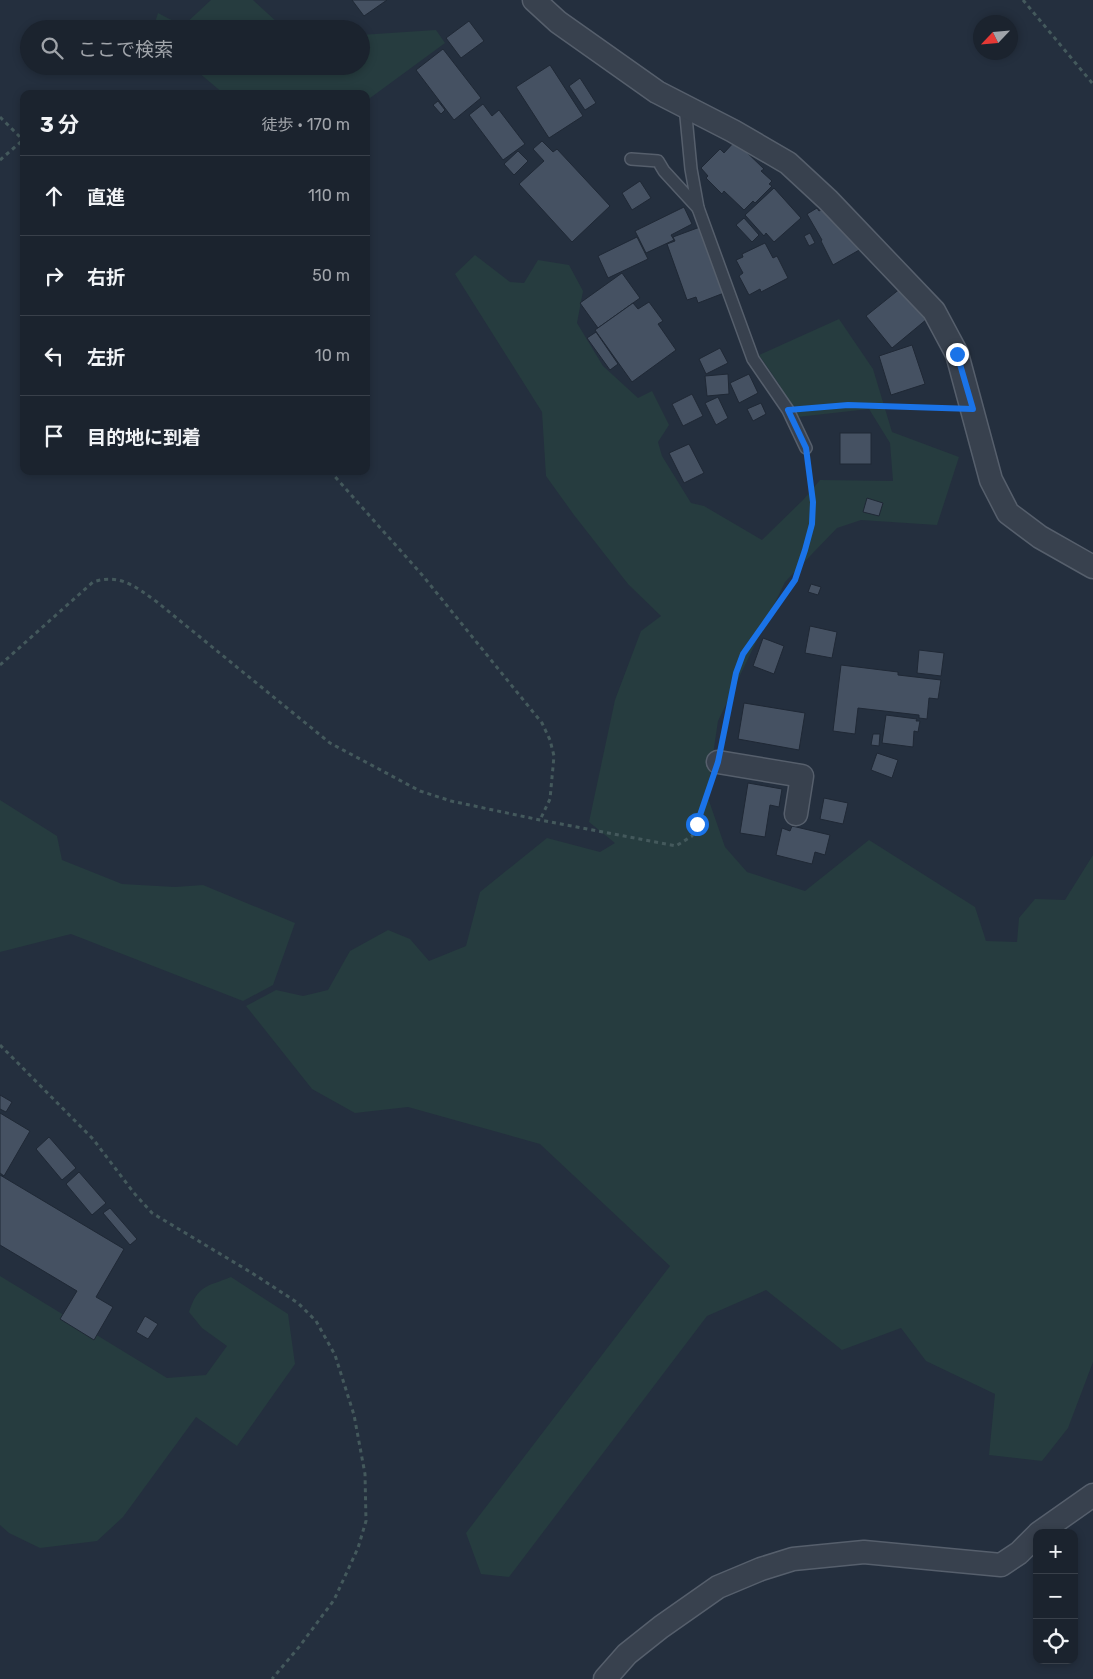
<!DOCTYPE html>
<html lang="ja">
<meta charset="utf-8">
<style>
:root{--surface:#1b232e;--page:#242b36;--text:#f1f3f6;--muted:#a0a4aa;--line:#39404a}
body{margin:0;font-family:Rubik,"Noto Sans JP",sans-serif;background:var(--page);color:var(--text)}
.controls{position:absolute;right:15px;bottom:15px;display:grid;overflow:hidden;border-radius:10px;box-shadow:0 2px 8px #0003}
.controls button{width:45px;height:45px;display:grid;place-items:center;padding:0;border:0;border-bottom:1px solid var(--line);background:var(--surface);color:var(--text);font:25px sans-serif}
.compass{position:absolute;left:973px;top:15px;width:45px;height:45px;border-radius:50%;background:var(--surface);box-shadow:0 2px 8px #0003;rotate:244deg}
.stop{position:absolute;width:15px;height:15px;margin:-11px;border:4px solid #1a73e8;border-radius:50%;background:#fff}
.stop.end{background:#1a73e8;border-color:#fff;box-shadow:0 1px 5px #0008}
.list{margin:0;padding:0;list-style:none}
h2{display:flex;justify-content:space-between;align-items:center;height:65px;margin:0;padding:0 20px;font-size:21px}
h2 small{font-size:16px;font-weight:400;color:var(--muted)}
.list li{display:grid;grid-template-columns:32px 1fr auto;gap:15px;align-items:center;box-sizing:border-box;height:80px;padding:0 20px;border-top:1px solid var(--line)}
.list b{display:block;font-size:19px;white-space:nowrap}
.list em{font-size:16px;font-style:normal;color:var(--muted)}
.icon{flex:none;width:28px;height:28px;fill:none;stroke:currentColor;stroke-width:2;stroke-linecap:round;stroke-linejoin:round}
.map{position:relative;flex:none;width:1093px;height:1679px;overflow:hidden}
.search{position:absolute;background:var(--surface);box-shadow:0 2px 8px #0003;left:20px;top:20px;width:350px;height:55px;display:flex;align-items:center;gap:12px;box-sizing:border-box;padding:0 18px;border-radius:28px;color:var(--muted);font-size:19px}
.panel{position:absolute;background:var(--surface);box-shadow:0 2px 8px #0003;left:20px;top:90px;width:350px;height:385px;border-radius:10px}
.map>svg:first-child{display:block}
.green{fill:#263c3f}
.building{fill:#455162;stroke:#1f2835}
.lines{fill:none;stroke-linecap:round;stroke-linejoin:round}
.lane-casing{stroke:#565f6c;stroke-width:14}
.street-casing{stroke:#565f6c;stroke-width:25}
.path{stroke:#44595c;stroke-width:3;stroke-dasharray:4 4;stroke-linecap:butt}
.lane{stroke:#38414e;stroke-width:11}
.street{stroke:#38414e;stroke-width:22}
.route{stroke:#1a73e8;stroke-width:6}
</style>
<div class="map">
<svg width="1093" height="1679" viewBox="0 0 1093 1679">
<rect width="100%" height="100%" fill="#242f3e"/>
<g class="green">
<polygon points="211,0 253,0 278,23 291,29 153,29 158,13 183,26"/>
<polygon points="436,30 445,43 366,101 366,94 224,94 191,66 361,66 361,35"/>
<polygon points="475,255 510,282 524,283 538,260 569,265 583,291 577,323 603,366 638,398 652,391 669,425 658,442 662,456 691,503 704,506 762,540 803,500 820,480 893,481 890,443 869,409 797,417 779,384 759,355 839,319 873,369 892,432 959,457 937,525 861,520 837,528 785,582 718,721 707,795 725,847 747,872 805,891 869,840 975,907 986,941 1017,942 1019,918 1035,899 1065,900 1093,855 1093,1362 1068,1428 1042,1461 989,1455 995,1394 926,1361 901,1328 842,1350 766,1290 707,1316 509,1577 481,1574 466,1533 670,1266 540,1144 408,1107 355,1113 312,1089 246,1006 276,990 303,996 328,990 350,951 388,930 410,939 429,961 466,946 480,892 547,838 600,852 615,843 589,822 615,700 641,631 661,616 628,584 574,515 546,476 542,412 455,274"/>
<polygon points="0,800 57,836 62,860 122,884 175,887 203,885 295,923 273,985 243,1001 71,934 0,952"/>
<path d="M0,1276L167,1378L206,1375L227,1346L202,1328L189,1312C198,1285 206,1287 231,1277L288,1314L295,1364L237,1446L196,1417L123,1517L97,1541L40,1548L9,1533L0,1525Z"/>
</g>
<g class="building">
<polygon points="352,0 387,0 364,16"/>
<polygon points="469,21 484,41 461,58 446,38"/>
<polygon points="443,49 481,98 454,120 416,70"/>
<polygon points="550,65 583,116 549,138 516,87"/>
<polygon points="580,78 596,103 585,110 569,86"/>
<polygon points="438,101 445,110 441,114 433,105"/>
<polygon points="483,104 492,116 499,110 525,144 503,160 469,115"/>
<polygon points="542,141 553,152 557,149 610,206 572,242 519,184 544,161 533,149"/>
<polygon points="735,141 764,169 761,171 772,181 769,184 772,186 755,203 753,201 744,210 724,191 722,194 706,178 708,176 701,168 720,149 724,153"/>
<polygon points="518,151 528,161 514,175 504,164"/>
<polygon points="640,181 651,198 632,210 622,193"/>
<polygon points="774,188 801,218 774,242 766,233 764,236 745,215"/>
<polygon points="684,207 692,224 671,235 674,240 646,253 635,231"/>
<polygon points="817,208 819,211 824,208 861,249 833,265 821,241 822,240 807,214"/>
<polygon points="744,218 759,235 752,242 736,225"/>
<polygon points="700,227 724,293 698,303 696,297 687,300 667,244 675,241 673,237"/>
<polygon points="810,233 815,243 809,246 804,236"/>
<polygon points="637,237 648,259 608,278 598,256"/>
<polygon points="765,243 773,258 777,256 788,278 761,292 760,289 749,295 739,276 743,273 736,260 743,257 742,254"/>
<polygon points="622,273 640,298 598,328 580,303"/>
<polygon points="901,288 927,319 892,348 866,316"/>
<polygon points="649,302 663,321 658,324 676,350 632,382 595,330 633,303 638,309"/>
<polygon points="596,332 618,364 610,370 587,338"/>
<polygon points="912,345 925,384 891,395 879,356"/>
<polygon points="720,348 728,363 706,374 699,359"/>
<polygon points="728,374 729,394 707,396 705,376"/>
<polygon points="749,374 758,393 739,403 730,383"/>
<polygon points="692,394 703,416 683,426 672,404"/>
<polygon points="718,397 728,418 716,425 705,403"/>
<polygon points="761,403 766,414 753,421 747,409"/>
<rect x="840" y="433" width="31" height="31"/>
<polygon points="689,444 704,473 684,483 669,453"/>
<polygon points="867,498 883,503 879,516 863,512"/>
<polygon points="811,584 821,587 818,595 808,592"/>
<polygon points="810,626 837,632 832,658 805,653"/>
<polygon points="763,638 784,646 774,674 753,666"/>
<polygon points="919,650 944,653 941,676 917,673"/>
<polygon points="841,665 898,672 898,675 941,680 938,699 929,698 927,719 919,718 919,715 858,708 855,734 833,731"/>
<polygon points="744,703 805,713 799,750 738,739"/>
<polygon points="886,715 917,719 916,721 920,721 918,732 914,731 913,747 882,743"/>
<polygon points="873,734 880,734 879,746 871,745"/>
<polygon points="877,753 898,760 892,778 871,770"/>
<polygon points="748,783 782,789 779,807 770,805 765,837 740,833"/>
<polygon points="824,798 848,803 843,824 820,819"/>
<polygon points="792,826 830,835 825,855 815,852 812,864 776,855 782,828 790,831"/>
<polygon points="0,1095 12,1102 6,1112 0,1109"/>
<polygon points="0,1113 30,1131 4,1176 0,1173"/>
<polygon points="49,1137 76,1168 62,1180 36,1149"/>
<polygon points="79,1172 106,1203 92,1215 66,1184"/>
<polygon points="0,1175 124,1249 96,1297 113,1307 94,1340 60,1319 77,1291 0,1245"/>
<polygon points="110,1208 137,1239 130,1245 103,1213"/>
<polygon points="145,1316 158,1324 148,1339 136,1332"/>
</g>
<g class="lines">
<defs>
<g id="lane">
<polyline points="685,106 691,169 698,208 753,359 788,410 806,448"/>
<polyline points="631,159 658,161 664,171 698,208"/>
</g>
<g id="street">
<polyline points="534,0 558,22 657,92 733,131 788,163 828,200 934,311 957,354 991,480 1008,513 1040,537 1093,567"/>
<polyline points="718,762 802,776 796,814"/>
<polyline points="1039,1533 1093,1495"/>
<polyline points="605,1679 627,1654 661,1627 718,1587 761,1569 793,1559 864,1552 1001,1565 1019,1553 1037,1535"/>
</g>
</defs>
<use href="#lane" class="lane-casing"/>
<use href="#street" class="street-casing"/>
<g class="path">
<polyline points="1023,0 1093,84"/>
<polyline points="0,117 24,141"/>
<polyline points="0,160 23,140"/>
<polyline points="808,408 848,405 947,408"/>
<polyline points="330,471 423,576 542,723 550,740 554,756 550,799 540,820"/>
<path d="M0,665L93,582C120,573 136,587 157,602L330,743L420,791L451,801L540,820L676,846L692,836L710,784"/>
<polyline points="723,737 736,673 743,654 795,580 805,550 812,524 813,503 808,468"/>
<polyline points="0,1045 93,1139 134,1193 152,1213 252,1273 298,1303 316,1321 335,1355 354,1415 365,1474 366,1521 358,1548 334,1600 299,1647 272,1679"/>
</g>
<use href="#lane" class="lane"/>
<use href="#street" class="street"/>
</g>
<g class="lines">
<polyline class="route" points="697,824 718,762 736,673 743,654 795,580 805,550 812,524 813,502 806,448 788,410 848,405 973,409 957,354"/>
</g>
</svg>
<div class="controls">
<button>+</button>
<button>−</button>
<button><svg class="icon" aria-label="locate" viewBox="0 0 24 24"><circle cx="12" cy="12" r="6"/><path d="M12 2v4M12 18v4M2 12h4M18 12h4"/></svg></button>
</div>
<svg class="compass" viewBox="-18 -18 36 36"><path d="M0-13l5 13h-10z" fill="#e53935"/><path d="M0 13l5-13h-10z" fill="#a0a4aa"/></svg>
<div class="stop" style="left:697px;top:824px"></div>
<div class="stop end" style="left:957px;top:354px"></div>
<div class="search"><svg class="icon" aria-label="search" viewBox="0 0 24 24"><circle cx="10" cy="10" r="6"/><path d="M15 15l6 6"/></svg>ここで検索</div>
<section class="panel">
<h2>3 分<small>徒歩 · 170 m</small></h2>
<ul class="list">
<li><svg class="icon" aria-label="ahead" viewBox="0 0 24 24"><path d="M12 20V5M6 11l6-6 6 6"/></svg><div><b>直進</b></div><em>110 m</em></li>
<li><svg class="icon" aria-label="right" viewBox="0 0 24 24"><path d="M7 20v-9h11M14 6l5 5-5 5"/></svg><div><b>右折</b></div><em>50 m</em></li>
<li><svg class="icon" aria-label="left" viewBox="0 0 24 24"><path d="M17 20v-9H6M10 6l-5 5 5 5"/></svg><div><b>左折</b></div><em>10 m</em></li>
<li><svg class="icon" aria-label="arrive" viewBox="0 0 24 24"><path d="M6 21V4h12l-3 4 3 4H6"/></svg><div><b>目的地に到着</b></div></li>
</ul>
</section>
</div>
